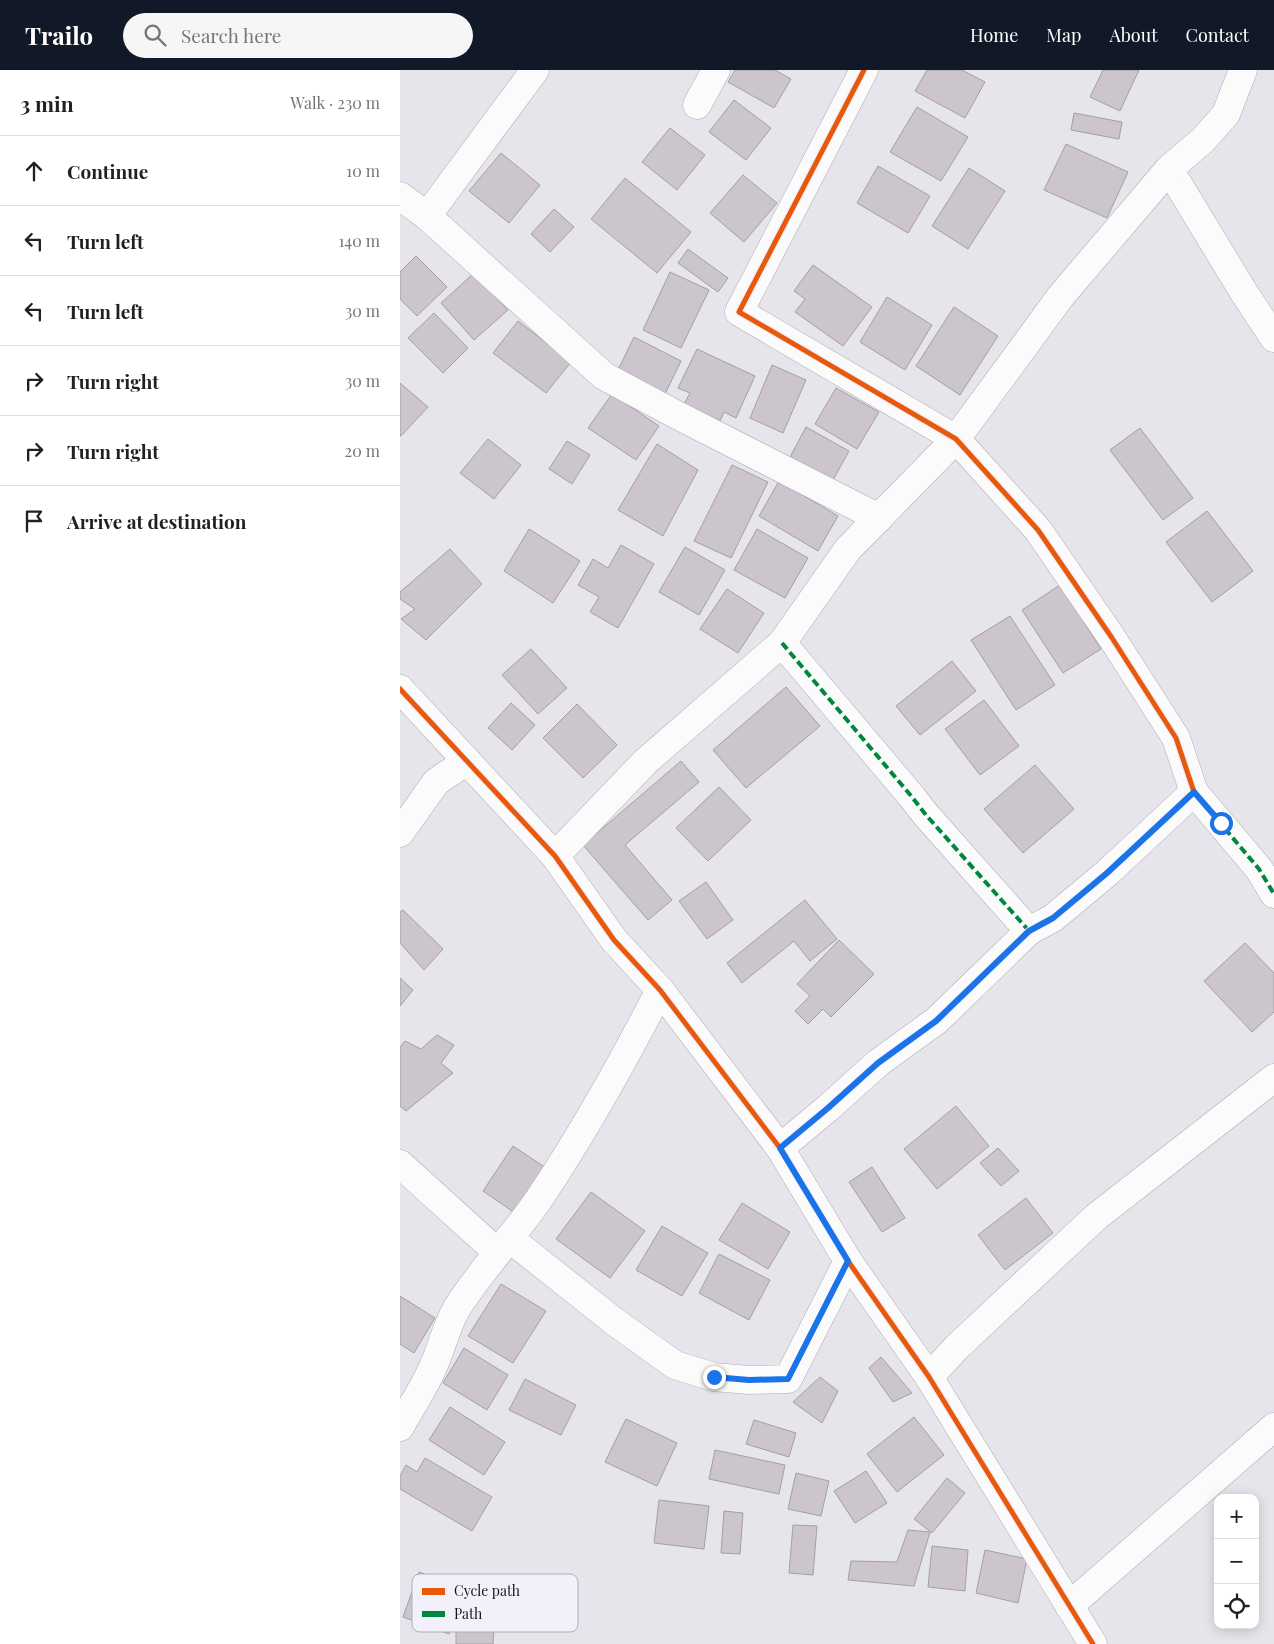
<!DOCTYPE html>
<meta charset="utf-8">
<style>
:root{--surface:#fff;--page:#f6f6f6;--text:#202124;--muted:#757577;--line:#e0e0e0;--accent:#111827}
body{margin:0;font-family:"Playfair Display",serif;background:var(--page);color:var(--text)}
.controls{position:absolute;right:15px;bottom:15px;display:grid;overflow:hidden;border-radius:10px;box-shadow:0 2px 12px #0003}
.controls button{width:45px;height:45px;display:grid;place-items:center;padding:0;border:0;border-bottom:1px solid var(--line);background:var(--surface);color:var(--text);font:25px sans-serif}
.stop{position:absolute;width:15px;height:15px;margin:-11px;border:4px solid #1a73e8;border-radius:50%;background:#fff}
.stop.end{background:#1a73e8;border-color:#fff;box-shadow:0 1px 5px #0008}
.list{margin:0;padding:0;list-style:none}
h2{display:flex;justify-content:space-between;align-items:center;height:65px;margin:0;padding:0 20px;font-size:21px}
h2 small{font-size:16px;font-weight:400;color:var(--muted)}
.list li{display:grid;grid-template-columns:32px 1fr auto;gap:15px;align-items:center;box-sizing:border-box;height:70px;padding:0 20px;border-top:1px solid var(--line)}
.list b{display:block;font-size:19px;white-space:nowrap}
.list em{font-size:16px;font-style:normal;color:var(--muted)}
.icon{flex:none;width:28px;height:28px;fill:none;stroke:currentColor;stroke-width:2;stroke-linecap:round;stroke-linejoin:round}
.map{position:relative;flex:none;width:874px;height:1574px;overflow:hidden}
header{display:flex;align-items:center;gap:30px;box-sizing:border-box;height:70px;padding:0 25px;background:var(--accent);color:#fff}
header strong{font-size:24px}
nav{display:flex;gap:28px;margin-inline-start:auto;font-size:18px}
.search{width:350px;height:45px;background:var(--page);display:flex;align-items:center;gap:12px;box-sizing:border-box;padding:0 18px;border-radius:28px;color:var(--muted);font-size:19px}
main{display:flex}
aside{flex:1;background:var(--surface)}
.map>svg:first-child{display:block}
.building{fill:#ccc5cd;stroke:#a2a0a4}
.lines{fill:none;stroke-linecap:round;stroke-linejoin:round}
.minor-casing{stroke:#adacb1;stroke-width:29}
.minor{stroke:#fbfbfc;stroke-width:28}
.quiet{stroke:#00873e;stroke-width:4;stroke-dasharray:8 4;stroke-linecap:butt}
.cycleway-casing{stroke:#f2f0fa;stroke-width:8}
.cycleway{stroke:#e8590c;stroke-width:5}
.route{stroke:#1a73e8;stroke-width:6}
.key{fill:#f2f0fa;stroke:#afadb5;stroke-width:1}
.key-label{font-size:14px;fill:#131215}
</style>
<header>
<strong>Trailo</strong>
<div class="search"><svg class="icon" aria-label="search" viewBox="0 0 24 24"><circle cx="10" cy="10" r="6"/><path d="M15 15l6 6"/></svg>Search here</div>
<nav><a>Home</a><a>Map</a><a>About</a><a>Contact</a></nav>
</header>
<main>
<aside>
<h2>3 min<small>Walk · 230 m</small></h2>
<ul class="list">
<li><svg class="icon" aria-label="ahead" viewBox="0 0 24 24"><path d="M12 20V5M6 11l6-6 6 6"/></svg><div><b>Continue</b></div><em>10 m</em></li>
<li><svg class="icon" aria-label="left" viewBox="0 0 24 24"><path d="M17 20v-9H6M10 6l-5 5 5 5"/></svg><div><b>Turn left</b></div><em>140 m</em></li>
<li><svg class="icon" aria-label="left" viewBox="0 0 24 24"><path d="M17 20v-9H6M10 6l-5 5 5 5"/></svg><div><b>Turn left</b></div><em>30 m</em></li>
<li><svg class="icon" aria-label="right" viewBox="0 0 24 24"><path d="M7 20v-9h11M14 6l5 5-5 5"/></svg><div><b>Turn right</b></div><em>30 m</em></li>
<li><svg class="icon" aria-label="right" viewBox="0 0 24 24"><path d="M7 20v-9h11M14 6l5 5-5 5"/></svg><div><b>Turn right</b></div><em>20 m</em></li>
<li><svg class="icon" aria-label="arrive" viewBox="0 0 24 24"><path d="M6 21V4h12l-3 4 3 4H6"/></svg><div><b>Arrive at destination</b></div></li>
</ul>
</aside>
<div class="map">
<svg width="874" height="1574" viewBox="0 0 874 1574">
<rect width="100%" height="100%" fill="#e6e5eb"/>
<g class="building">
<polygon points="335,0 375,0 391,9 374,38 328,12"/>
<polygon points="527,0 562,0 585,12 565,48 515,21"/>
<polygon points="703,0 739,0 720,41 690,27"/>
<polygon points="334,30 371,58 346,90 309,62"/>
<polygon points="517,37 568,67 541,111 490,82"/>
<polygon points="674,43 722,52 719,69 671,60"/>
<polygon points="270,58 305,85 277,120 242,92"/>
<polygon points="666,74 728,102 707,148 644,120"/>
<polygon points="101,83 140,115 109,153 69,121"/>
<polygon points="478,96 530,126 508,163 457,133"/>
<polygon points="569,98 605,121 568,179 532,156"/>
<polygon points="343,105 377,133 344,172 310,143"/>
<polygon points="225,108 291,162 257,203 191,149"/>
<polygon points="154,139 174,157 150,182 131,164"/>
<polygon points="288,179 328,208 318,222 278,193"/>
<polygon points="16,186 47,217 17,246 0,229 0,202"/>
<polygon points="413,195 472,237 443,276 395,242 405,229 394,221"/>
<polygon points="270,202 309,220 281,278 243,260"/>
<polygon points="74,203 108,240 74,270 41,233"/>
<polygon points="487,227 532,255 505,300 460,272"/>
<polygon points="554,237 598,266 560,325 516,296"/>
<polygon points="34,243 68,278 43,303 8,268"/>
<polygon points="118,251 171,292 146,323 93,283"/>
<polygon points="234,267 281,291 265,324 218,300"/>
<polygon points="297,279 355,306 336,348 324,342 320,351 284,334 290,323 278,318"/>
<polygon points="372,295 406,310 383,363 350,348"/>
<polygon points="0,313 28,337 1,366 0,366"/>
<polygon points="436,318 479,342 457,379 415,354"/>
<polygon points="212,324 259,356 236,390 188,358"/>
<polygon points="406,357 449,381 433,410 390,387"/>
<polygon points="740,358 793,428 763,450 710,380"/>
<polygon points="88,369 121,395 94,429 60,403"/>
<polygon points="167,371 190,385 172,414 149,399"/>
<polygon points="257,374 298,400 263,466 218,440"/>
<polygon points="332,395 368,412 331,488 294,471"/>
<polygon points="379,411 438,446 418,481 359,446"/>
<polygon points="807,441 853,501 812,532 766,472"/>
<polygon points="129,459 180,491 153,533 104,501"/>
<polygon points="357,459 408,488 385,528 334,500"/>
<polygon points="221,475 254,494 218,558 190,542 199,527 178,515 193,489 208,498"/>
<polygon points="285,477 325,500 299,545 259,522"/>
<polygon points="50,479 82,514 26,570 1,549 15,539 0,529 0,522"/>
<polygon points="660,515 701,579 663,603 622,540"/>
<polygon points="327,519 364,543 338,583 300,559"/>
<polygon points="610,546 655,615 616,640 571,570"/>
<polygon points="131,579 167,618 138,644 102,605"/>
<polygon points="552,591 576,621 520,665 496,636"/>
<polygon points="386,617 420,656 346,718 313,680"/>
<polygon points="584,630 619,676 580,705 545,659"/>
<polygon points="111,633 135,655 112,680 88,658"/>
<polygon points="177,634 217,675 183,708 143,668"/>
<polygon points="281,691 299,712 225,775 272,830 248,850 183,775"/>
<polygon points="635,695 674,739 623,783 584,739"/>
<polygon points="319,717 351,750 308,791 276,758"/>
<polygon points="306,812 333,850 307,869 279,831"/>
<polygon points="405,830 437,869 410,891 394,871 342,913 327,893"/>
<polygon points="3,840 43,879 24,900 0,873 0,842"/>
<polygon points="439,870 474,904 431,947 423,939 408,954 395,941 410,926 397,914"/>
<polygon points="845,873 874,903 874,942 852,962 804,911"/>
<polygon points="0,908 13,920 0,936"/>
<polygon points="37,965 54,975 41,993 53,1003 6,1041 0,1036 0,977 5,971 21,979"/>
<polygon points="556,1036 589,1076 537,1119 504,1079"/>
<polygon points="113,1076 146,1098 115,1143 83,1121"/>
<polygon points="598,1078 619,1101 601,1116 580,1093"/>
<polygon points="472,1097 505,1148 482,1162 449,1112"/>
<polygon points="191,1122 245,1161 210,1208 156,1169"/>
<polygon points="626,1128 653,1163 605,1200 578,1165"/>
<polygon points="342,1133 390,1162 368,1199 319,1170"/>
<polygon points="262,1156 308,1183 282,1226 236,1200"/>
<polygon points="319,1184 370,1210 349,1250 299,1223"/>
<polygon points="101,1214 146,1241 113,1293 68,1266"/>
<polygon points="0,1226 35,1248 14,1283 0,1274"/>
<polygon points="64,1278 108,1305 87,1340 43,1313"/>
<polygon points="481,1287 512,1323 493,1332 469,1298"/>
<polygon points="420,1307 438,1321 422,1353 393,1332"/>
<polygon points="125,1309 176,1335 161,1365 109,1340"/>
<polygon points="50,1337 105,1372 84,1405 29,1370"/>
<polygon points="514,1347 544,1385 497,1422 467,1384"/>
<polygon points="226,1349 277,1373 257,1416 205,1392"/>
<polygon points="354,1350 396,1363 389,1387 346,1374"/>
<polygon points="315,1380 385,1395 379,1424 309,1409"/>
<polygon points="25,1388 92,1427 72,1461 0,1419 0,1406 6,1395 17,1402"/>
<polygon points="466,1401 487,1433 455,1453 434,1421"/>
<polygon points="396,1403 429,1411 421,1446 388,1439"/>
<polygon points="547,1408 565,1423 532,1463 514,1449"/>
<polygon points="259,1430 309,1436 304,1479 254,1473"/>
<polygon points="324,1441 343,1443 340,1484 321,1483"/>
<polygon points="393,1455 417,1456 413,1505 389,1503"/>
<polygon points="508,1460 530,1462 514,1516 448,1510 451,1491 497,1492"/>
<polygon points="532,1476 568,1480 565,1521 528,1517"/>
<polygon points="585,1480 627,1489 618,1533 576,1523"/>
<polygon points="19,1502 65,1519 49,1564 3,1547"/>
<polygon points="56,1557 94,1558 93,1574 56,1574"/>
</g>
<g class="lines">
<defs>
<g id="minor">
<polyline points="297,35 316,0"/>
<polyline points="769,99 843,221 874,268"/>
<polyline points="0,126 27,146 204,306 275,344 479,448"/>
<polyline points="27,146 135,0"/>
<polyline points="382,573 512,727 526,745 629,861"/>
<polyline points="0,619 155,786 214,870 260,920 380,1078 448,1191 529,1307 693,1574"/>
<polyline points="794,722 859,799 874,824"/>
<polyline points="0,763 36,712 67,691"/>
<polyline points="155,786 245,692 382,573 448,479 556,369 661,226 769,99 803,70 826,44 843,0"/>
<polyline points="380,1078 428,1038 478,993 536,951 629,861 653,848 707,803 794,722 776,668 712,568 638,460 556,369 339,242 464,0"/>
<polyline points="0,1094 97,1182"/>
<polyline points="109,1168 215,1252 275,1295 314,1307 349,1310 388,1309 448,1191"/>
<polyline points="529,1307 557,1277 696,1147 874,1008"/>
<path d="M0,1357C11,1337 24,1318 33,1297C42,1278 46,1256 57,1238C82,1198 115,1165 141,1126C185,1060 224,990 260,920"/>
<polyline points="669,1536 874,1357"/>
</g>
</defs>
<use href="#minor" class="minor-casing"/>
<use href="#minor" class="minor"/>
<g class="quiet">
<polyline points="382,573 512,727 526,745 629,861"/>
<polyline points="794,722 859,799 874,824"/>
</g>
<defs>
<g id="cycleway">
<polyline points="0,619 155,786 214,870 260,920 380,1078 448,1191 529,1307 693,1574"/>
<polyline points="380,1078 428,1038 478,993 536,951 629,861 653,848 707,803 794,722 776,668 712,568 638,460 556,369 339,242 464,0"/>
</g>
</defs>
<use href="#cycleway" class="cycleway-casing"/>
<use href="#cycleway" class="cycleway"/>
</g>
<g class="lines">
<polyline class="route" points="314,1307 349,1310 388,1309 448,1191 380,1078 428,1038 478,993 536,951 629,861 653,848 707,803 794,722 821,753"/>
</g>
<rect x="12" y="1504" width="166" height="58" rx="8" class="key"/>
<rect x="22" y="1518" width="23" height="7" fill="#e8590c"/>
<rect x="22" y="1541" width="23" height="6" fill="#00873e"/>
<g class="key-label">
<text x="54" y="1526">Cycle path</text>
<text x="54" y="1549">Path</text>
</g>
</svg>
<div class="controls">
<button>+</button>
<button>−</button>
<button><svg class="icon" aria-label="locate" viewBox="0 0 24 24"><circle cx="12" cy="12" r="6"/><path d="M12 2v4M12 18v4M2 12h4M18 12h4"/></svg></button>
</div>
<div class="stop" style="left:821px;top:753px"></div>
<div class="stop end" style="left:314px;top:1307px"></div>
</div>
</main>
